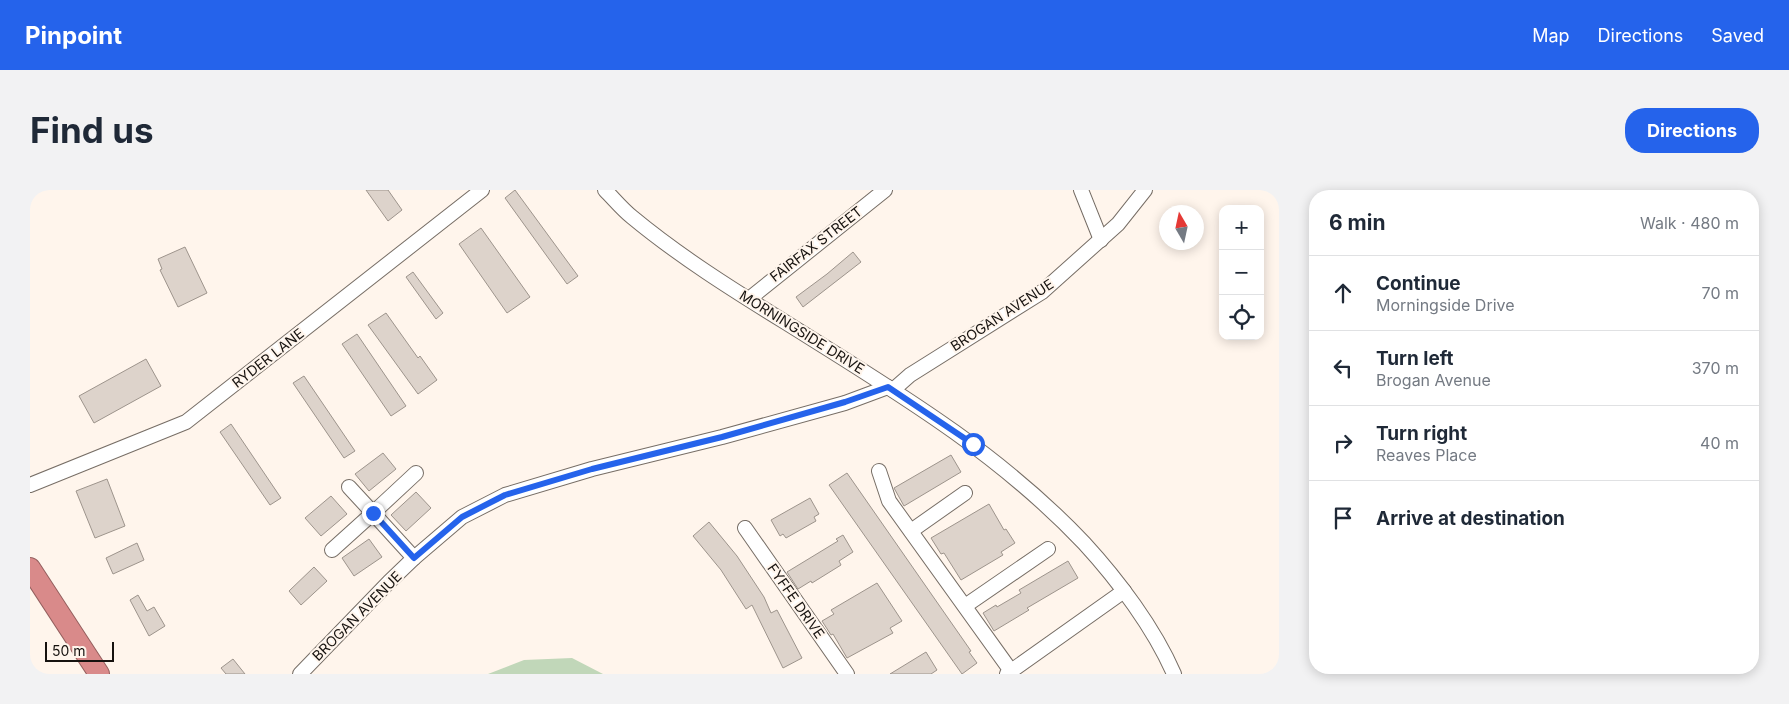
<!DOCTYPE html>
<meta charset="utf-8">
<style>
:root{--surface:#fff;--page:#f2f2f3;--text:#1f2937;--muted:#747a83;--line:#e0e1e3;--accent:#2563eb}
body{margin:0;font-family:Inter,sans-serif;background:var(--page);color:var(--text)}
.controls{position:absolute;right:15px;top:15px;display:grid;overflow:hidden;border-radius:10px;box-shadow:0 2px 12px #0003}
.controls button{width:45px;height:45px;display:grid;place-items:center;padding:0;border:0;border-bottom:1px solid var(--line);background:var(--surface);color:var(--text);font:25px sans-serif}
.compass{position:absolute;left:1129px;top:15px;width:45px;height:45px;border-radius:50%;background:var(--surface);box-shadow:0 2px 12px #0003;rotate:351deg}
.scale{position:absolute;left:15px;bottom:12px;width:69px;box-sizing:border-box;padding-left:5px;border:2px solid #16120f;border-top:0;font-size:14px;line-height:18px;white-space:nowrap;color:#16120f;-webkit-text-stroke:4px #fff5ec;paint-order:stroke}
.stop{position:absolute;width:15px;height:15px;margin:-11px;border:4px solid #2563eb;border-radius:50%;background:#fff}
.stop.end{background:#2563eb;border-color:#fff;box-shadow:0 1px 5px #0008}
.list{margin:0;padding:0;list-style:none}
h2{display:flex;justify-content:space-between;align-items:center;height:65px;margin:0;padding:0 20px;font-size:21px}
h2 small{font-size:16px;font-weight:400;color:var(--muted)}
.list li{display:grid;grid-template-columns:32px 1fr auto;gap:15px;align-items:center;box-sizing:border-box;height:75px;padding:0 20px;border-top:1px solid var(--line)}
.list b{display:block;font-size:19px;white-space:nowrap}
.list p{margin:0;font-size:16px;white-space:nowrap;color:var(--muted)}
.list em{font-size:16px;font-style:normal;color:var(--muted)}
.icon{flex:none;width:28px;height:28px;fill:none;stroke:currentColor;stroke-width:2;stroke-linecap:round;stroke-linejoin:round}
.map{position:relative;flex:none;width:1249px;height:484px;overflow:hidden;border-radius:20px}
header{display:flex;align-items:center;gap:30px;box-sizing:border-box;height:70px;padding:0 25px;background:var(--accent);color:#fff}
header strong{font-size:24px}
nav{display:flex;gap:28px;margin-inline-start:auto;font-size:18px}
.intro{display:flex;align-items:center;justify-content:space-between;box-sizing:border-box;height:120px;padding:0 30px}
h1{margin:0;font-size:35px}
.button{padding:12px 22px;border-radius:20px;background:var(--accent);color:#fff;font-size:18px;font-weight:700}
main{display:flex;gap:30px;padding:0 30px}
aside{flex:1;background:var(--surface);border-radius:20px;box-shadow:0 2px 12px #0003}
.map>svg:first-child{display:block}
.green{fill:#c1d7b9}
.building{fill:#ddd3cb;stroke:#9d948c}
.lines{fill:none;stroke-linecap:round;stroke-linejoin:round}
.minor-casing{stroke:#776e66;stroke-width:16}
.highway-casing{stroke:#95605f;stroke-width:22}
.minor{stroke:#fff;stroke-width:14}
.highway{stroke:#d98a8a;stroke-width:20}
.route{stroke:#2563eb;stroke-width:6}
.labels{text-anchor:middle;stroke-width:4;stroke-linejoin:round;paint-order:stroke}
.street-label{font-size:14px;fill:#16120f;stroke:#fff5ec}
</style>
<header>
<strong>Pinpoint</strong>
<nav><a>Map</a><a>Directions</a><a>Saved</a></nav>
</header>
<div class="intro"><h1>Find us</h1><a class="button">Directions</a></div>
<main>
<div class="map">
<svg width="1249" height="484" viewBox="0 0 1249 484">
<rect width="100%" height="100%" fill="#fff5ec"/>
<polygon class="green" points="542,468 573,484 458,484 494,470"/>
<g class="building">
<polygon points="336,0 358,0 372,20 358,31"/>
<polygon points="485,0 548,86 537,94 475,8"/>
<polygon points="451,38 500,107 477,123 429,54"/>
<polygon points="155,57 177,103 148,117 130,80 132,79 128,69"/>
<polygon points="823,62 831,72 773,117 766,107 797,84"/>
<polygon points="383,82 413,123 406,129 376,87"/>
<polygon points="356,123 388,168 390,166 407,190 388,204 338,135"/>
<polygon points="327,144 376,216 361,226 312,154"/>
<polygon points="116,169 131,196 64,233 49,206"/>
<polygon points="274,186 325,261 314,268 263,193"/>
<polygon points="201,234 251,308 240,315 190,242"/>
<polygon points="353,263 366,279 339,301 325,284"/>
<polygon points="921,265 931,282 874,316 864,298"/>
<polygon points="817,283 941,461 939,462 947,473 932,484 799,295"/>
<polygon points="77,289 95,336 65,348 46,301"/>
<polygon points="386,302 401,318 376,341 361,325"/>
<polygon points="301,306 317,324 291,346 275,328"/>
<polygon points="780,308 789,324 784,327 786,331 756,348 753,344 750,346 741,330"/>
<polygon points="959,314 974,340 976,339 985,353 971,362 973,365 931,390 914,363 911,364 901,348"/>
<polygon points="679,332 707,366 734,407 741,423 747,420 772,468 753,478 722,415 716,419 691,380 663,346"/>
<polygon points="813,345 823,362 809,371 811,375 782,393 781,391 768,399 757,382 808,351 806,349"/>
<polygon points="339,349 352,367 324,386 312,368"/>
<polygon points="107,353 114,370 83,384 76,368"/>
<polygon points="1038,371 1048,388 997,418 999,420 964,441 953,423 966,415 967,417 991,403 989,400"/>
<polygon points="284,377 297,391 271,415 259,401"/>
<polygon points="847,393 872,431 860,438 863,443 817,468 803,444 801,445 792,431 804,424 801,420"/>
<polygon points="108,405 117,421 124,417 135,436 119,446 100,410"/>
<polygon points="896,462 907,480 901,484 860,484"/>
<polygon points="203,469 215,484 196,484 191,478"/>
</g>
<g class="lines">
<defs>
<g id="minor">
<path d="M575,0C584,9 592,19 602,27C649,66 703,100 755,132C862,199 967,261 1054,353C1088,390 1124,438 1144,484"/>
<polyline points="1051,0 1071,50"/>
<polyline points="719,109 855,0"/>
<polyline points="863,200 880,185 1012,102 1088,34 1115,0"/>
<polyline points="849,281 859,311 981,481"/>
<polyline points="0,295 156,232 452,0"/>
<polyline points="715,338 817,484"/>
<polyline points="881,341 935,303"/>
<polyline points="302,360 343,323 319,297"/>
<polyline points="384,368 343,323 386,283"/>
<polyline points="935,416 1018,359"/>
<polyline points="270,484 359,392 384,368 432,327 475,305 562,279 692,247 815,213 858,197"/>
<polyline points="977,484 1094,401"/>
</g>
<polyline id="highway" points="0,378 69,484"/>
</defs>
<use href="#minor" class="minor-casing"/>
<use href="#highway" class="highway-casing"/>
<use href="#minor" class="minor"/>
<use href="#highway" class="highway"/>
</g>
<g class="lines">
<polyline class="route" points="343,323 384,368 432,327 475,305 562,279 692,247 815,212 858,197 943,254"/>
</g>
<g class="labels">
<g class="street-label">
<text transform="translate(786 54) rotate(-38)" y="5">FAIRFAX STREET</text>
<text transform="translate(972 125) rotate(-33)" y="5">BROGAN AVENUE</text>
<text transform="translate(772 142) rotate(32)" y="5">MORNINGSIDE DRIVE</text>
<text transform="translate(238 168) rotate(-38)" y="5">RYDER LANE</text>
<text transform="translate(766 411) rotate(55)" y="5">FYFFE DRIVE</text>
<text transform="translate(327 426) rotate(-45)" y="5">BROGAN AVENUE</text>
</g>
</g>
</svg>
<div class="controls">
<button>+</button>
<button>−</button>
<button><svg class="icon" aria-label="locate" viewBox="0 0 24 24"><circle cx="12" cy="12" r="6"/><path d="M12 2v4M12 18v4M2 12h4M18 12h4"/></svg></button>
</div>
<svg class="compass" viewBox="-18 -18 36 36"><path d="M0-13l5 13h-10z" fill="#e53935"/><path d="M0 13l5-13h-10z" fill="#747a83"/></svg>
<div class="scale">50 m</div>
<div class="stop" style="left:943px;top:254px"></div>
<div class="stop end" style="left:343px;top:323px"></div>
</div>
<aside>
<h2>6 min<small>Walk · 480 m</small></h2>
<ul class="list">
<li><svg class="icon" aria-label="ahead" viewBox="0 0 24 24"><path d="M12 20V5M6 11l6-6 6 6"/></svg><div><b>Continue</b><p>Morningside Drive</p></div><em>70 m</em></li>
<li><svg class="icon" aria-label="left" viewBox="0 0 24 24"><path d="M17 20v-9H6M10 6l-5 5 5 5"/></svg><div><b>Turn left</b><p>Brogan Avenue</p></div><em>370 m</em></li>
<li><svg class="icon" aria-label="right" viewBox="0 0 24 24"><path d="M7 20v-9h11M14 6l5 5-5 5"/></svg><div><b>Turn right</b><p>Reaves Place</p></div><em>40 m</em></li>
<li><svg class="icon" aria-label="arrive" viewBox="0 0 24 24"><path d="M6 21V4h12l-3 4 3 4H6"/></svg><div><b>Arrive at destination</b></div></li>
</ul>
</aside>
</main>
